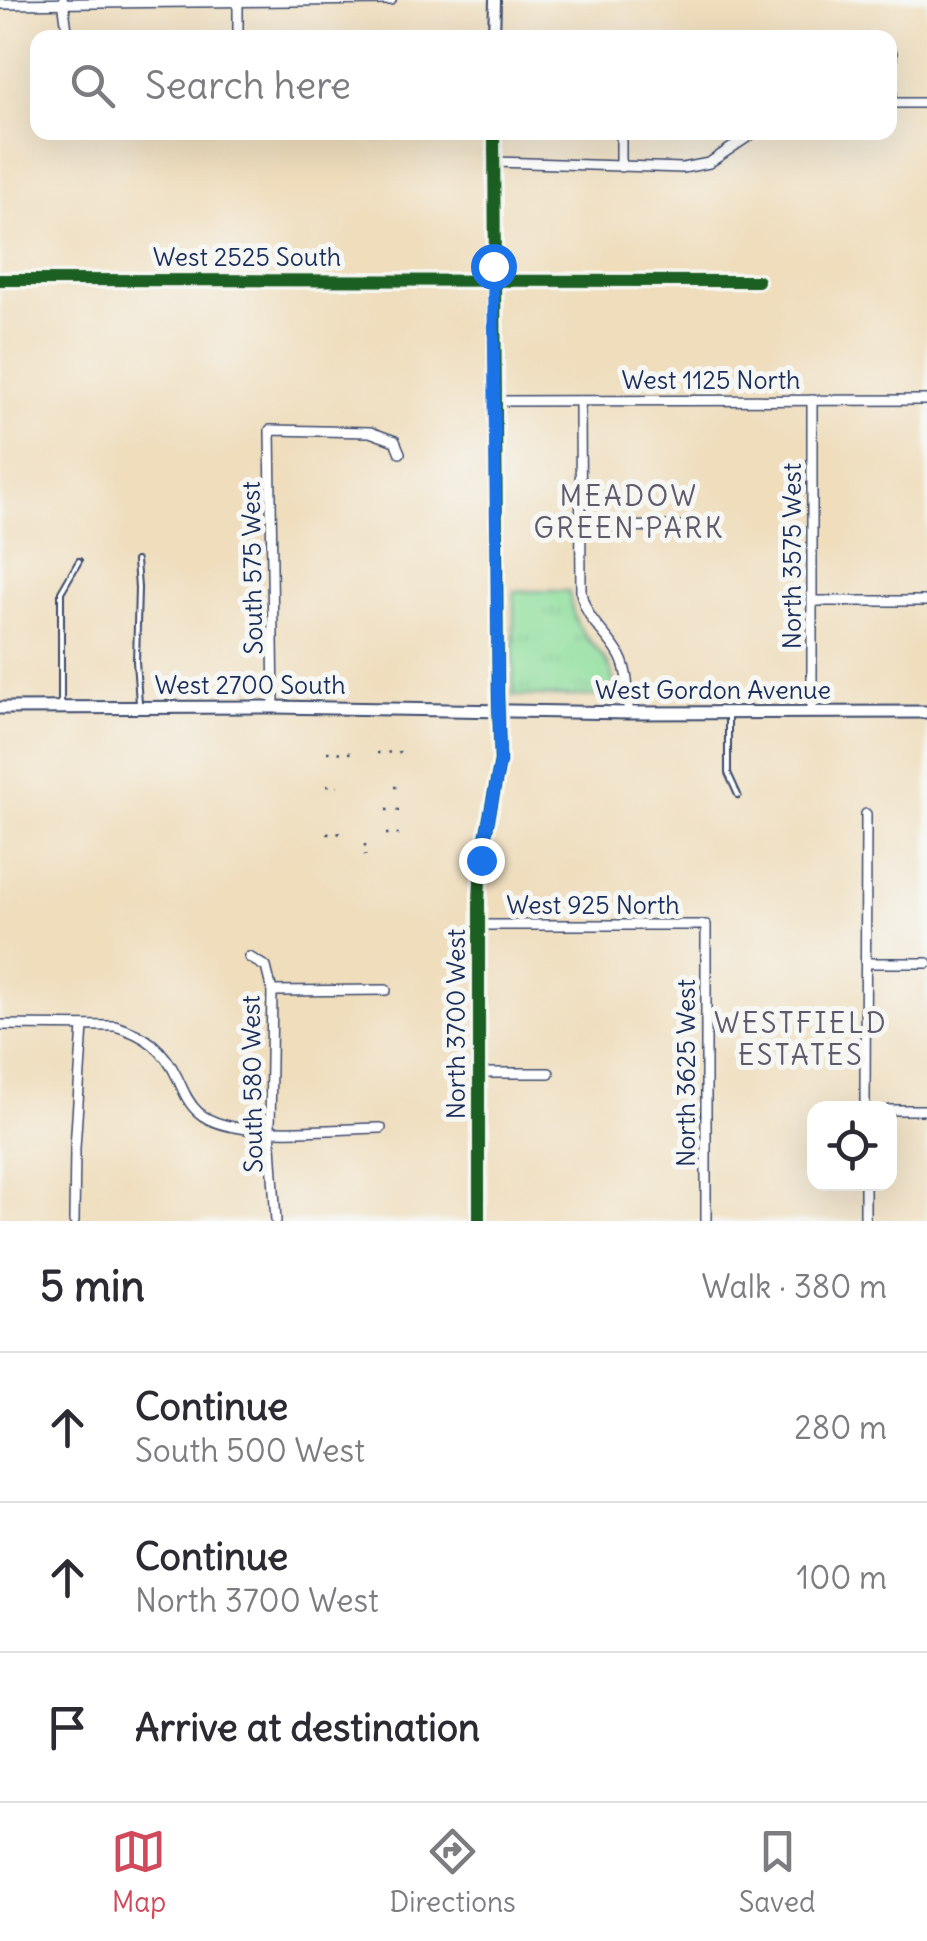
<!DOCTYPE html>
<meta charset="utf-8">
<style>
:root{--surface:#fff;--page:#f7f7f7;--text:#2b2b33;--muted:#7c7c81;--line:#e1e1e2;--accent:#d1495b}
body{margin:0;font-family:Delius,sans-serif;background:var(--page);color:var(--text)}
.controls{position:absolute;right:30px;bottom:30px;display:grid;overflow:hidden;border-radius:20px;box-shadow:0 10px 40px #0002}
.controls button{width:90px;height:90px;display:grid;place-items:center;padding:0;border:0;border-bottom:2px solid var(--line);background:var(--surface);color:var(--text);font:50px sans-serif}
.stop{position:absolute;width:30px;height:30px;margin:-22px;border:8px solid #1a73e8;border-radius:50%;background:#fff}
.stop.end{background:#1a73e8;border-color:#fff;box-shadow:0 2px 10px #0008}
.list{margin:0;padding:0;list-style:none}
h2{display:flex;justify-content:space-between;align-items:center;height:130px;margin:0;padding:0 40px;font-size:42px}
h2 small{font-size:32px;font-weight:400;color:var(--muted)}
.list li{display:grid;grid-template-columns:65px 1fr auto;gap:30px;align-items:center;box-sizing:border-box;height:150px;padding:0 40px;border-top:2px solid var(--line)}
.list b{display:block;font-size:38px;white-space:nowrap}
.list p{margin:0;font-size:32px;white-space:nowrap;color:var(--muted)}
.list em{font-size:32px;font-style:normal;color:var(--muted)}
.icon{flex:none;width:55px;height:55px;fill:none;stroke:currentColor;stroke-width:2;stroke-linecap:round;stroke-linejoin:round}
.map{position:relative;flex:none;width:927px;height:1221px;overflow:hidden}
.search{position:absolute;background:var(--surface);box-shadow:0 10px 40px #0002;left:30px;right:30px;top:30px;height:110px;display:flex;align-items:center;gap:25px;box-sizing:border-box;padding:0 35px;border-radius:20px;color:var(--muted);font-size:38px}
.sheet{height:580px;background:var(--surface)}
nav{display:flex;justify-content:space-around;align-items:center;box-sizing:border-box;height:140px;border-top:2px solid var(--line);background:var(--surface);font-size:28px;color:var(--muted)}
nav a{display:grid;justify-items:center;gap:5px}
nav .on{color:var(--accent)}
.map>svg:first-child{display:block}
.grass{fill:url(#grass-tufts);stroke:#56877e;stroke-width:2.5}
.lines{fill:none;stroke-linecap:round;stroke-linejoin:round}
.service-casing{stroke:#3b496c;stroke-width:8}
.minor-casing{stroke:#3b496c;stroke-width:12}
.tertiary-casing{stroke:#3b496c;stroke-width:14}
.secondary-casing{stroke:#3b496c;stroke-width:15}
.path{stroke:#3b496c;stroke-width:2.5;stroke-dasharray:2.5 8;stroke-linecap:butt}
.service{stroke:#fff;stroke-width:4}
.minor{stroke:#fff;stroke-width:9}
.tertiary{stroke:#fff;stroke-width:10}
.secondary{stroke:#fff;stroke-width:11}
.cycleway-casing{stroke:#f6f6f2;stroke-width:19}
.cycleway{stroke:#1b5e20;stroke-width:12}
.route{stroke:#1a73e8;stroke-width:12}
.labels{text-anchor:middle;stroke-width:10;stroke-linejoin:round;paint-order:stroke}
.street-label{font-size:25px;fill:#1b2f5e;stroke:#f6f6f2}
.neighbourhood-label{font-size:28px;letter-spacing:2.5px;fill:#605a6d;stroke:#f6f6f2}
</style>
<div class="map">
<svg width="927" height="1221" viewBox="0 0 927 1221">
<defs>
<pattern id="grass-tufts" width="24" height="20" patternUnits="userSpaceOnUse" patternTransform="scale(2.5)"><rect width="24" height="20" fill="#91df9e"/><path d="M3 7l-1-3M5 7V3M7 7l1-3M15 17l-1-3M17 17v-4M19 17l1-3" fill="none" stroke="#7cc08a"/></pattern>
</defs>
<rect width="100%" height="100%" fill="#f6f6f2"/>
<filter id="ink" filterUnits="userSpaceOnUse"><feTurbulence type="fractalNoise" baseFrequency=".01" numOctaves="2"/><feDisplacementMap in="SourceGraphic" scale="20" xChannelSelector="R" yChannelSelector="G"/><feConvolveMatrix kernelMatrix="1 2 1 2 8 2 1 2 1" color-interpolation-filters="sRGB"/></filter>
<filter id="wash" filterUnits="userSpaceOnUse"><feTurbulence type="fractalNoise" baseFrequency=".0048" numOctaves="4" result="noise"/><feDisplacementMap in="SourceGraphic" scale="40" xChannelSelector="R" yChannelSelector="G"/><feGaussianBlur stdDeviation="2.25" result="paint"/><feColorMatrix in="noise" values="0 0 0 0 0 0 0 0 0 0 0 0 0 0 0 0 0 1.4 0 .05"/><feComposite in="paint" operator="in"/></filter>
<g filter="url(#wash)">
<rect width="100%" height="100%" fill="#efddbc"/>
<path class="grass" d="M514,591H569C571,605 573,619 582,631C600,657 615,658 614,696H513Z"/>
</g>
<g filter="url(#ink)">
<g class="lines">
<defs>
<g id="service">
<polyline points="136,561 138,588 136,661 139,703"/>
<polyline points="61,703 61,592 79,561"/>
<polyline points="728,717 728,773 738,795"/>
</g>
<g id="minor">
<polyline points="63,0 68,38"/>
<polyline points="238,0 238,38"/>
<polyline points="0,4 391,0"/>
<polyline points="890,103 927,103"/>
<polyline points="892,103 892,53"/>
<polyline points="494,162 683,168 709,163 755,132"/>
<polyline points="621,167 621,132"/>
<polyline points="0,280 758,281"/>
<polyline points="495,401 927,400"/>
<path d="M580,401L581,593C588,624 606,631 620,656C629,673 628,694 628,713"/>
<polyline points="580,527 691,526 715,535"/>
<polyline points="813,601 927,601"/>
<polyline points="274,707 270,430 370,432 395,441 400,453"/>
<polyline points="812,712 812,400"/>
<polyline points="479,925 706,925 706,1221"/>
<polyline points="249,957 266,967 272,991 270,1130 276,1221"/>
<polyline points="866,963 927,963"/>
<polyline points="272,991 386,990"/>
<path d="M0,1025L115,1026C146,1035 164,1049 178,1079C183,1090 188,1103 198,1112C231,1142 336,1128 381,1128"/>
<polyline points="478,1073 549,1073"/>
<polyline points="865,1108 866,814"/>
<polyline points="890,1110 927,1110"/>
<polyline points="74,1221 75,1148 83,1026"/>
<polyline points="865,1221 865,1184"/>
</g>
<g id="tertiary">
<polyline points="494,38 495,0"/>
<polyline points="479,1221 479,901 481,860 500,761 498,695 494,132"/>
</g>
<polyline id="secondary" points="0,708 274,707 628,713 927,712"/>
</defs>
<use href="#service" class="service-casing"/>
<use href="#minor" class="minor-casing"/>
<use href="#tertiary" class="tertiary-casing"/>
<use href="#secondary" class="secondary-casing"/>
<g class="path">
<polyline points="327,752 352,753"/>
<polyline points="377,753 402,752"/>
<polyline points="327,786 338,786"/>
<polyline points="394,787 402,787"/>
<polyline points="386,810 403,810"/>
<polyline points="327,834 344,833"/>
<polyline points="386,834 403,834"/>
<polyline points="365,844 365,856"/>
</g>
<use href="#service" class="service"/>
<use href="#minor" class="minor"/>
<use href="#tertiary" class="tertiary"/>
<use href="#secondary" class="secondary"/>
<defs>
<g id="cycleway">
<polyline points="0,280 758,281"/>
<polyline points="479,1221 479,901 481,860 500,761 498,695 494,132"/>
</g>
</defs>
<use href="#cycleway" class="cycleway-casing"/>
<use href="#cycleway" class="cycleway"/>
</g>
</g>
<g class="lines" filter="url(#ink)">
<polyline class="route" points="481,860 500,761 498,694 493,266"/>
</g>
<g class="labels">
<g class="street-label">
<text x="247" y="266">West 2525 South</text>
<text x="711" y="389">West 1125 North</text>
<text transform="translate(792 556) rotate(-90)" y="9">North 3575 West</text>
<text transform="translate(252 568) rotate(-91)" y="9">South 575 West</text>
<text x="250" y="694">West 2700 South</text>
<text x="713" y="699">West Gordon Avenue</text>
<text x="593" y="914">West 925 North</text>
<text transform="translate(456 1024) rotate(-90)" y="9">North 3700 West</text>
<text transform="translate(686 1073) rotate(-90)" y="9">North 3625 West</text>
<text transform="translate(252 1084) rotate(-91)" y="9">South 580 West</text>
</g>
<g class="neighbourhood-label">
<text x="629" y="506">MEADOW<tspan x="629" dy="32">GREEN PARK</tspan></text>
<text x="801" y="1033">WESTFIELD<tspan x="801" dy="32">ESTATES</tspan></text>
</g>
</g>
</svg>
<div class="controls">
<button><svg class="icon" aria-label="locate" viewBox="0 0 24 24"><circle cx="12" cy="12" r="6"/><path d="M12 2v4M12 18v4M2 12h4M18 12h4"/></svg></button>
</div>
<div class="stop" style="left:493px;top:266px"></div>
<div class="stop end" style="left:481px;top:860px"></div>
<div class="search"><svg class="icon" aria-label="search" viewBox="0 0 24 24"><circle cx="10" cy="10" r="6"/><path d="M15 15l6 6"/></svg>Search here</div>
</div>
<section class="sheet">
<h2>5 min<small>Walk · 380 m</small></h2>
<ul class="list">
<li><svg class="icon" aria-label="ahead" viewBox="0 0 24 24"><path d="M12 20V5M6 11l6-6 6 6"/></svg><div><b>Continue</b><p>South 500 West</p></div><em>280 m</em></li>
<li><svg class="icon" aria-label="ahead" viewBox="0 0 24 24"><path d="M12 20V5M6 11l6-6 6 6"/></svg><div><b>Continue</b><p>North 3700 West</p></div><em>100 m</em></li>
<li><svg class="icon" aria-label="arrive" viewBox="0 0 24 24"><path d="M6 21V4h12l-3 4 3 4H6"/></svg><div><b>Arrive at destination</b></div></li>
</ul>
</section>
<nav>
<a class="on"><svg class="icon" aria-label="map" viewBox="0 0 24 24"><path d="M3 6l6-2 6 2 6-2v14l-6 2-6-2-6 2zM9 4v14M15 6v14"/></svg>Map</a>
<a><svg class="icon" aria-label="directions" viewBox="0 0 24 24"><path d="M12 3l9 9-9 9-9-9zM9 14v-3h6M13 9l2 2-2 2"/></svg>Directions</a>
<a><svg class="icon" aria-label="saved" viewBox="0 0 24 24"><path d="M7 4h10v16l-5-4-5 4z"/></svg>Saved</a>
</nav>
